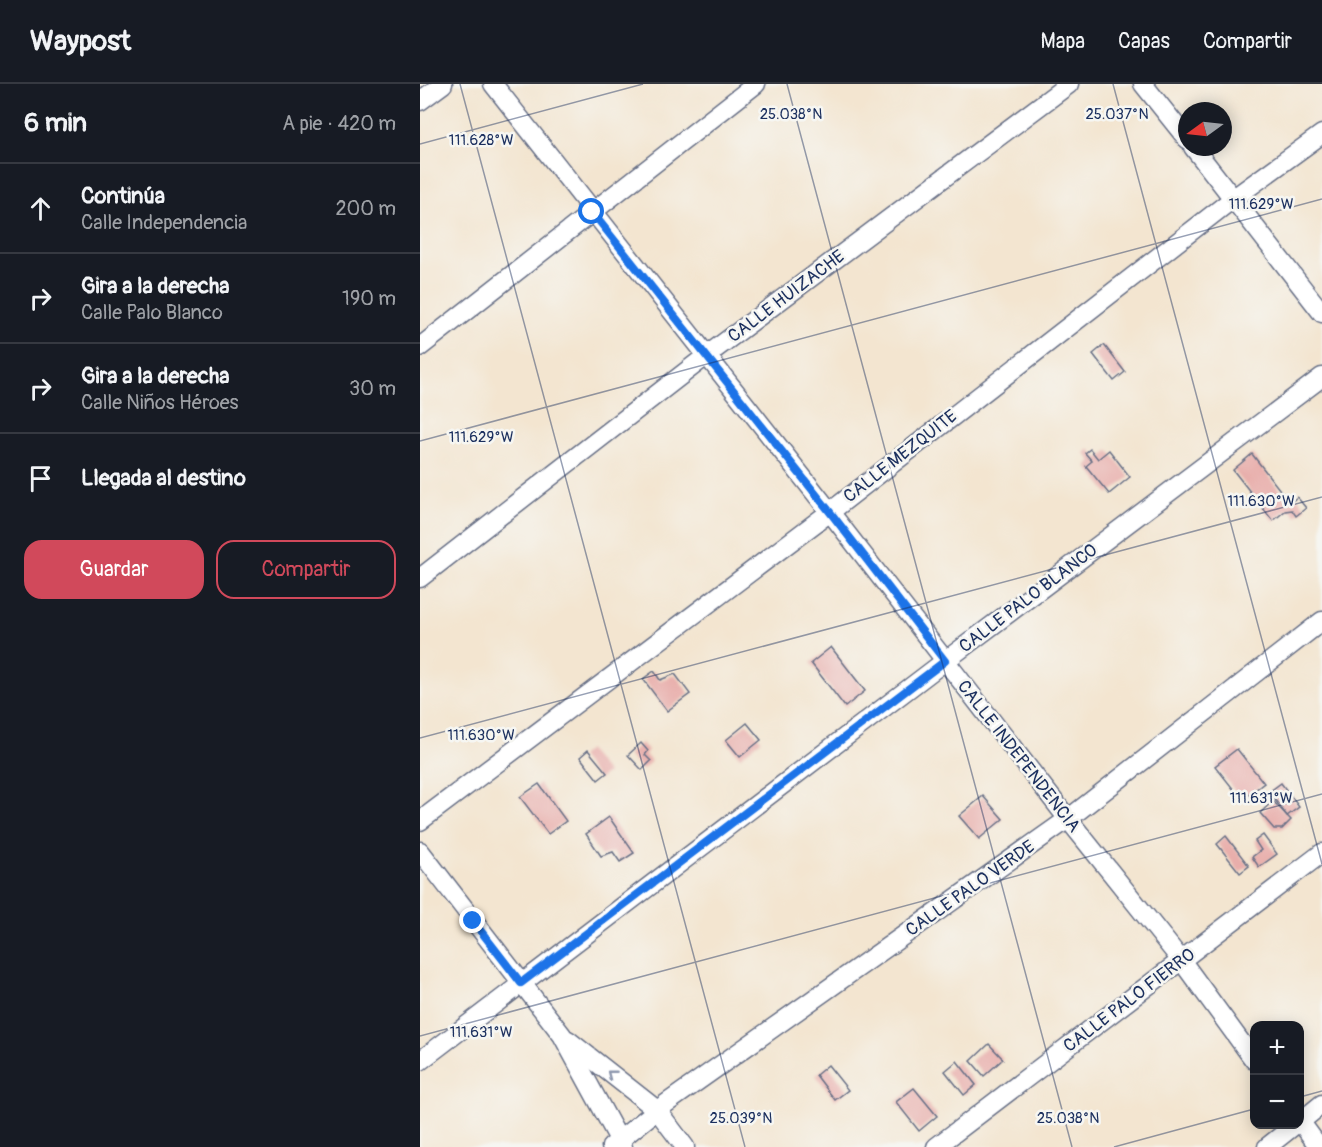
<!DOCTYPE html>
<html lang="es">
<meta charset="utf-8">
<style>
:root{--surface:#171b24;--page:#242831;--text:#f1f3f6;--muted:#9ea1a6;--line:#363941;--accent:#d1495b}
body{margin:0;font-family:Pangolin,sans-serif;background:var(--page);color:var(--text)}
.controls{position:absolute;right:18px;bottom:18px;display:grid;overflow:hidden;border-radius:12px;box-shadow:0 3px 15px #0003}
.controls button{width:54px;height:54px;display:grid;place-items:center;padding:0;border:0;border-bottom:2px solid var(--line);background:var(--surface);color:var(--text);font:30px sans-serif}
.compass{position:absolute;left:758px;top:18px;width:54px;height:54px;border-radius:50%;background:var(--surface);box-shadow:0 3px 15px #0003;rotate:255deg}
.stop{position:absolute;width:18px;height:18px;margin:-14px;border:4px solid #1a73e8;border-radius:50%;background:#fff}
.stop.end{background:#1a73e8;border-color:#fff;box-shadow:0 2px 6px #0008}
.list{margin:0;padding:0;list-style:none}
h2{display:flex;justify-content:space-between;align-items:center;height:78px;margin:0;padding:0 24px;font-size:26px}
h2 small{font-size:20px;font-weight:400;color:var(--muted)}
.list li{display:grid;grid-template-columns:39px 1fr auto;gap:18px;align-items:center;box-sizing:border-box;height:90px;padding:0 24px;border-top:2px solid var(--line)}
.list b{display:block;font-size:22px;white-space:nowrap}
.list p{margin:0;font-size:20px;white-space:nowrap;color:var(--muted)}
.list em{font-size:20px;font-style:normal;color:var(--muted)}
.actions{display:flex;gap:12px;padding:18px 24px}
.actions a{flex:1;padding:14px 0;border:2px solid var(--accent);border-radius:18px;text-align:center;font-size:21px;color:var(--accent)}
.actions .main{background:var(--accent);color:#fff}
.icon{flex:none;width:33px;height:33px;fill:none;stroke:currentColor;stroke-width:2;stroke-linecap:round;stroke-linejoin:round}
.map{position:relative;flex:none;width:902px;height:1063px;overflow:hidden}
header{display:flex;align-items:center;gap:36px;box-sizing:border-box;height:84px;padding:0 30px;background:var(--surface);border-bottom:2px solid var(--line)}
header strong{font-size:28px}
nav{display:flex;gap:33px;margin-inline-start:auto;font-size:21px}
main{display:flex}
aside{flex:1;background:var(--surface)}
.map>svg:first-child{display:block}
.building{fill:#e8aeab}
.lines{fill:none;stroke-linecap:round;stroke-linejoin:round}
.street-casing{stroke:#676f86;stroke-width:21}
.street{stroke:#fff;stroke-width:18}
.oneway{stroke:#8d97ae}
.route{stroke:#1a73e8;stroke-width:8}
.ticks{fill:none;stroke:#1b2f5e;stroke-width:1.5;stroke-opacity:0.45}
.labels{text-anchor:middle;stroke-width:5;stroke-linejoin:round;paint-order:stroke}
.street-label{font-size:18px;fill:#1b2f5e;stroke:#f6f6f2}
.ticks-label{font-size:15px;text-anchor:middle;fill:#1b2f5e;stroke:#f6f6f2;stroke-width:5;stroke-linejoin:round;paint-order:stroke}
</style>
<header>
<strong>Waypost</strong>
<nav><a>Mapa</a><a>Capas</a><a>Compartir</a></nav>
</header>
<main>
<aside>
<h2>6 min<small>A pie · 420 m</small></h2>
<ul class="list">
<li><svg class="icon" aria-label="ahead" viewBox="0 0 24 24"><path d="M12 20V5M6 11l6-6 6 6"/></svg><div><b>Continúa</b><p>Calle Independencia</p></div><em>200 m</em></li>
<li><svg class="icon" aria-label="right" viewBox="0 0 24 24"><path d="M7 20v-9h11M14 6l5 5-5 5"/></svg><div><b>Gira a la derecha</b><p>Calle Palo Blanco</p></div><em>190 m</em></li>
<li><svg class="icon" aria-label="right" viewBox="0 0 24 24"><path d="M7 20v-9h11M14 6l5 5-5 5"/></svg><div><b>Gira a la derecha</b><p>Calle Niños Héroes</p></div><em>30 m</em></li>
<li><svg class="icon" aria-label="arrive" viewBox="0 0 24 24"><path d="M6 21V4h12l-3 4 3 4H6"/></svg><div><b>Llegada al destino</b></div></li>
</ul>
<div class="actions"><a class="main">Guardar</a><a>Compartir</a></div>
</aside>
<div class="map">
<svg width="902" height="1063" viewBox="0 0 902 1063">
<rect width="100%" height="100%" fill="#f6f6f2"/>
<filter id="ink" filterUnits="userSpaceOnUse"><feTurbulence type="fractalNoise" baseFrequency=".0167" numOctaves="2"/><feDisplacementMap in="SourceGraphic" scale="12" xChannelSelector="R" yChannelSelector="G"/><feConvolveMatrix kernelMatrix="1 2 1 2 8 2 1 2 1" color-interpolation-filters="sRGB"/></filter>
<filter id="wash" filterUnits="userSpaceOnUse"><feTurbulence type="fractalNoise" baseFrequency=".008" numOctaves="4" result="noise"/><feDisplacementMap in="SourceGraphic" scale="24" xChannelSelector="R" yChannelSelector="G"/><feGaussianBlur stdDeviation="1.35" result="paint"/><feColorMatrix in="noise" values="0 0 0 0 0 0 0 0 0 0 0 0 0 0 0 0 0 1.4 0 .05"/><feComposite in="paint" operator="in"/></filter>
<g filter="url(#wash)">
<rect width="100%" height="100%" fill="#f3e5d0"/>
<g id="blocks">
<g class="building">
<polygon points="684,261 705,288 694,297 673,270"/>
<polygon points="670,365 678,375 689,366 710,393 689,410 666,382 672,377 665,369"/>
<polygon points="832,370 870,419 877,413 886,424 876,432 872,426 865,427 853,437 813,386"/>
<polygon points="411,563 445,607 425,623 391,579"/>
<polygon points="234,587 240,596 255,590 270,610 247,627 223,595"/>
<polygon points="327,639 341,656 320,673 306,656"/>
<polygon points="221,659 228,667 225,671 231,677 222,686 208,671"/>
<polygon points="817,665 844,699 822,716 795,682"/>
<polygon points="168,666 187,689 178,696 160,673"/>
<polygon points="861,699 879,723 867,732 849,708"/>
<polygon points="119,700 146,737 128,750 100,713"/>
<polygon points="563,712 583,735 559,755 539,732"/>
<polygon points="853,717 871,736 862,745 854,745 840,729"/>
<polygon points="189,733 214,769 200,778 193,768 181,772 166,750"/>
<polygon points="843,751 857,770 839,783 832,773 841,766 835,757"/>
<polygon points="806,752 829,782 820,789 797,760"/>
<polygon points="569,960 583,975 564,992 551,977"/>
<polygon points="537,977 556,1001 544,1011 525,987"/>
<polygon points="408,981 428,1006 415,1016 396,991"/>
<polygon points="494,1004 517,1032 499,1047 476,1018"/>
</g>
</g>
</g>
<g filter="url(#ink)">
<use href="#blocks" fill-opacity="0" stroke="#676f86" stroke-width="1.5"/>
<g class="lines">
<defs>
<g id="street">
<polyline points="73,0 410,428 648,735 761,876 834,976"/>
<polyline points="723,0 767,55"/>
<polyline points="0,17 23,0"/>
<polyline points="773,63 902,229"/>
<polyline points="0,263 336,0"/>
<polyline points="0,494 286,272 649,0"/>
<polyline points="0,737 410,428 814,114 902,50"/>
<polyline points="0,767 142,951 203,1063"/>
<polyline points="148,956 237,1026 265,1063"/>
<polyline points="0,977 525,577 902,293"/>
<polyline points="880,1037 899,1063"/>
<polyline points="880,1038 902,1020"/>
<polyline points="191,1063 237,1026 648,735 902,537"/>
<polyline points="516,1063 902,769"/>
<polyline points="847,1063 876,1040"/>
</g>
</defs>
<use href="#street" class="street-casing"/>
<use href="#street" class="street"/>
</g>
<defs><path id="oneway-chevron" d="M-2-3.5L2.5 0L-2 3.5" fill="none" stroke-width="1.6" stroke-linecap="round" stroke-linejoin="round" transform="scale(1.5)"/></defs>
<use class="oneway" href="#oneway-chevron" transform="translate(191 990) rotate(-142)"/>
</g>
<g class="lines" filter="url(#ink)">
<polyline class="route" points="53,837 101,899 525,577 410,428 172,128"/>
</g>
<path class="ticks" d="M40,0L325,1063M367,0L652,1063M693,0L902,780M0,60L223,0M0,357L902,115M0,654L902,413M0,952L902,710M880,1013L902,1007M694,1063L834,1025"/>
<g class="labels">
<g class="street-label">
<text transform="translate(366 212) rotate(-37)" y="6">CALLE HUIZACHE</text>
<text transform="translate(480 372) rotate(-38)" y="6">CALLE MEZQUITE</text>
<text transform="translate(608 514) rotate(-37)" y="6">CALLE PALO BLANCO</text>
<text transform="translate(599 672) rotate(52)" y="6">CALLE INDEPENDENCIA</text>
<text transform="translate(550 804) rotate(-35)" y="6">CALLE PALO VERDE</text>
<text transform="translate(709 916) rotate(-37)" y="6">CALLE PALO FIERRO</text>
</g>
</g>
<g class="ticks-label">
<text x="371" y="35">25.038°N</text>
<text x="697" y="35">25.037°N</text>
<text x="61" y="61">111.628°W</text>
<text x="841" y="125">111.629°W</text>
<text x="61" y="358">111.629°W</text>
<text x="841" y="422">111.630°W</text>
<text x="61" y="656">111.630°W</text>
<text x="841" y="719">111.631°W</text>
<text x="61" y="953">111.631°W</text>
<text x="321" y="1039">25.039°N</text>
<text x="648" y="1039">25.038°N</text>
</g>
</svg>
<div class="controls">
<button>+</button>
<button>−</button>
</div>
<svg class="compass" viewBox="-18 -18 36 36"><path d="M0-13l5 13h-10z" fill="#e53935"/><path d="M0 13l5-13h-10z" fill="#9ea1a6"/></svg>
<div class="stop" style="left:172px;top:128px"></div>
<div class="stop end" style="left:53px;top:837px"></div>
</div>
</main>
